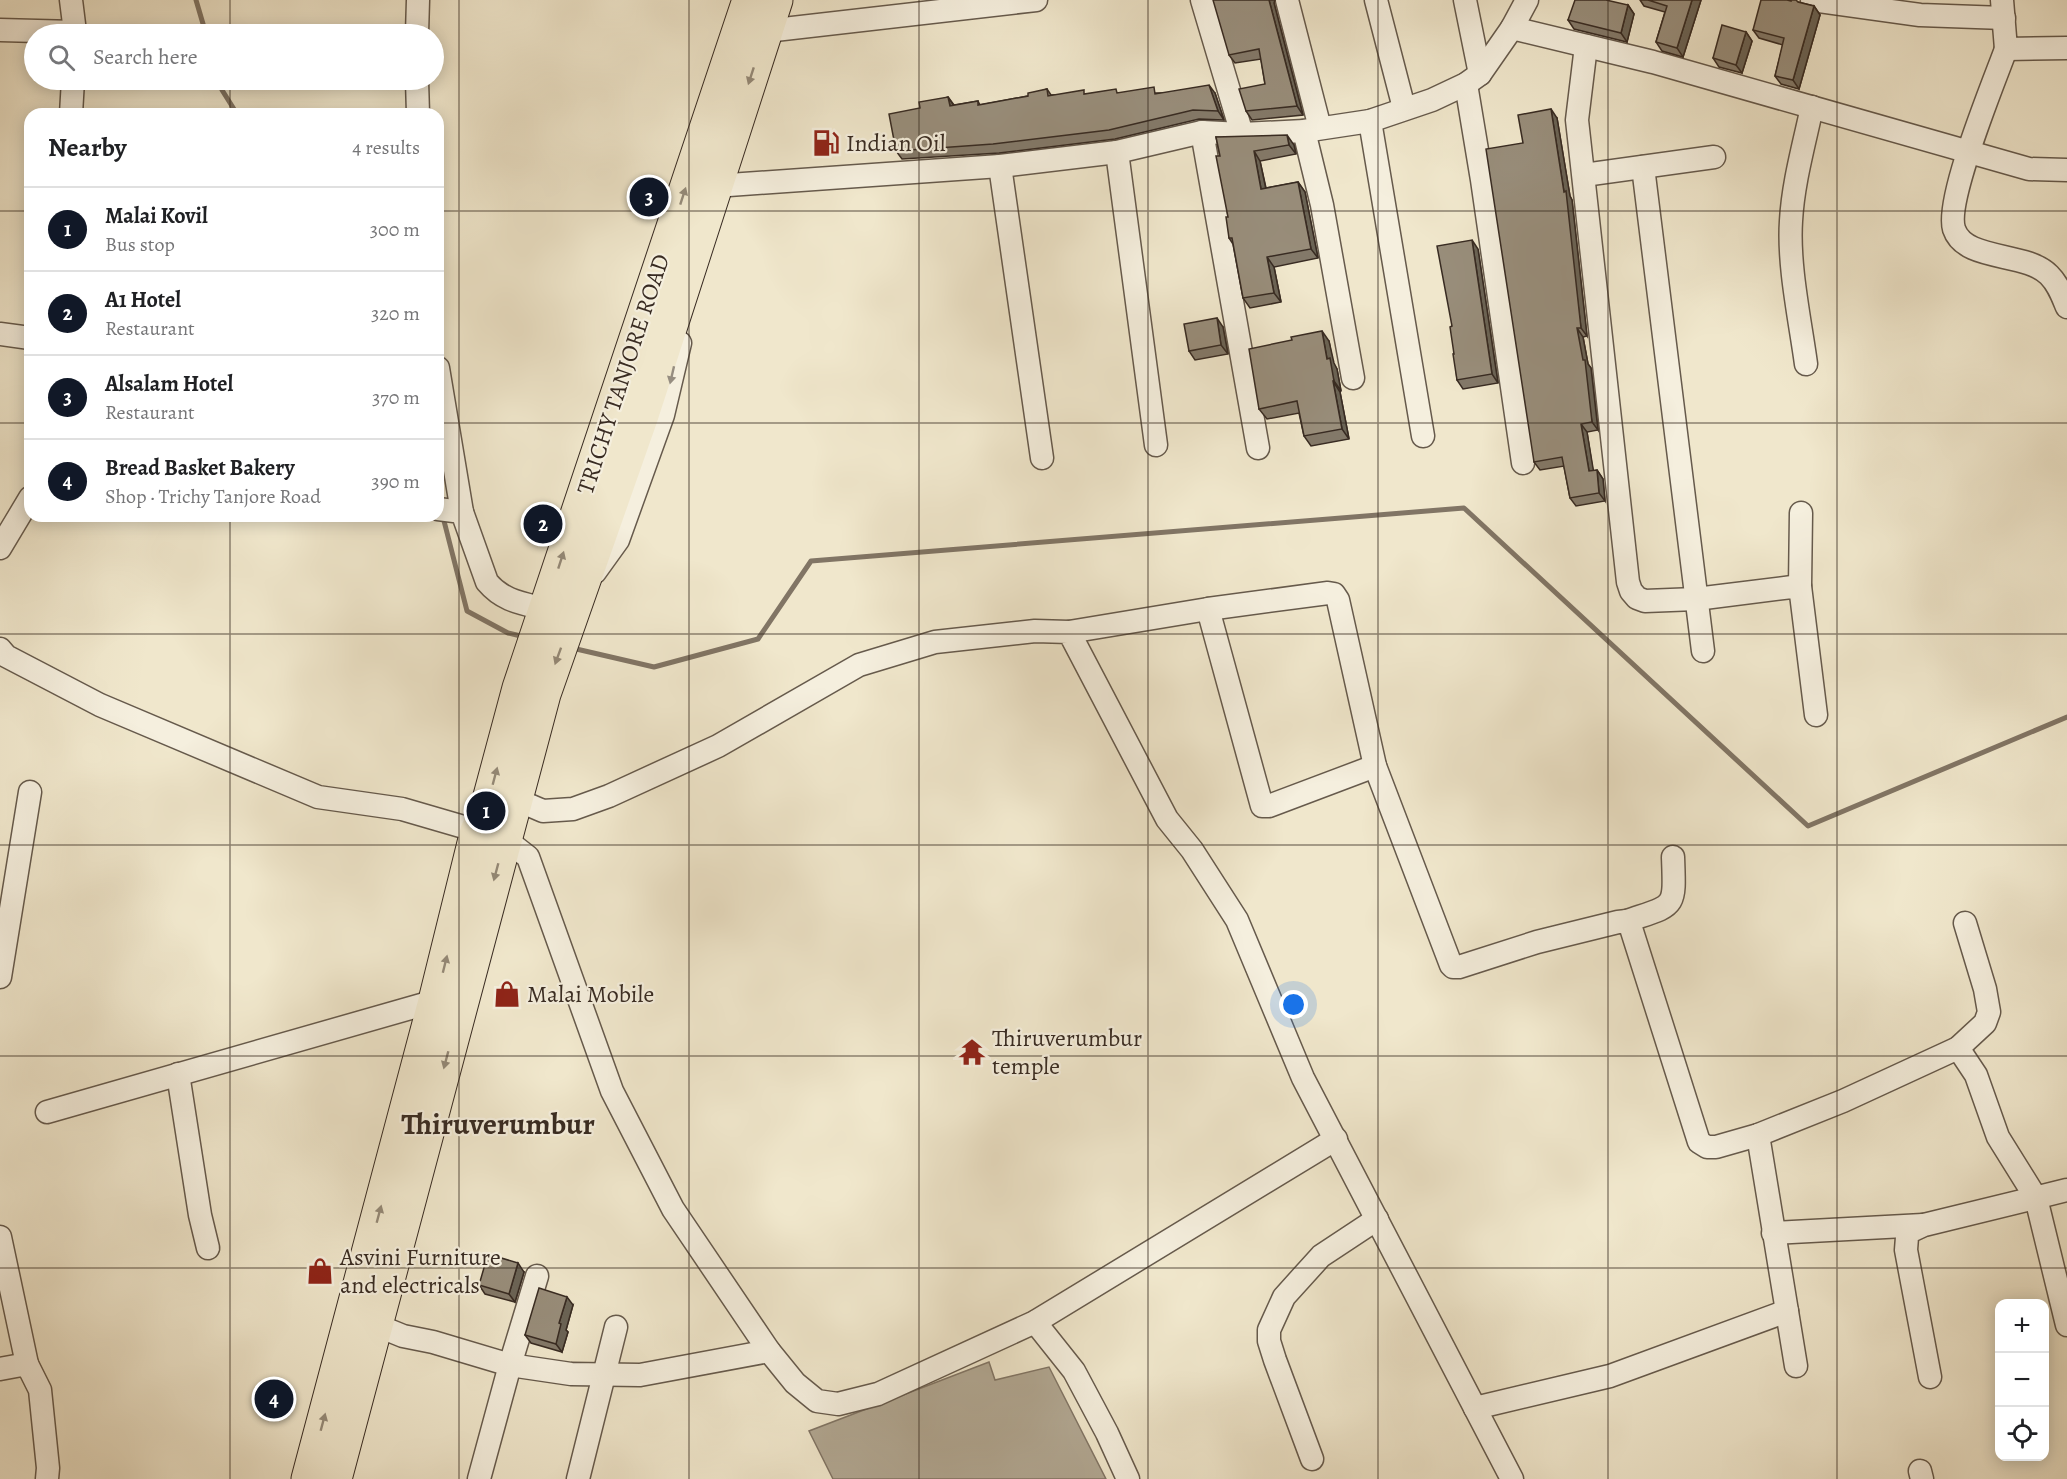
<!DOCTYPE html>
<meta charset="utf-8">
<style>
:root{--surface:#fff;--page:#f6f6f6;--text:#202124;--muted:#757577;--line:#e0e0e0;--accent:#111827}
body{margin:0;font-family:Alegreya,serif;background:var(--page);color:var(--text)}
.controls{position:absolute;right:18px;bottom:18px;display:grid;overflow:hidden;border-radius:12px;box-shadow:0 3px 15px #0003}
.controls button{width:54px;height:54px;display:grid;place-items:center;padding:0;border:0;border-bottom:2px solid var(--line);background:var(--surface);color:var(--text);font:30px sans-serif}
.you{position:absolute;left:1294px;top:1005px;width:21px;height:21px;margin:-15px;border:4px solid #fff;border-radius:50%;background:#1a73e8;box-shadow:0 0 0 9px #1a73e833}
.badge{display:grid;place-items:center;width:39px;height:39px;border-radius:50%;background:var(--accent);color:#fff;font-size:20px;font-weight:700}
.pin{position:absolute;translate:-50% -50%;border:3px solid #fff;box-shadow:0 2px 6px #0006}
.list{margin:0;padding:0;list-style:none}
h2{display:flex;justify-content:space-between;align-items:center;height:78px;margin:0;padding:0 24px;font-size:26px}
h2 small{font-size:20px;font-weight:400;color:var(--muted)}
.list li{display:grid;grid-template-columns:39px 1fr auto;gap:18px;align-items:center;box-sizing:border-box;height:84px;padding:0 24px;border-top:2px solid var(--line)}
.list b{display:block;font-size:22px;white-space:nowrap}
.list p{margin:0;font-size:20px;white-space:nowrap;color:var(--muted)}
.list em{font-size:20px;font-style:normal;color:var(--muted)}
.icon{flex:none;width:33px;height:33px;fill:none;stroke:currentColor;stroke-width:2;stroke-linecap:round;stroke-linejoin:round}
.map{position:relative;flex:none;width:2067px;height:1479px;overflow:hidden}
.search{position:absolute;background:var(--surface);box-shadow:0 3px 15px #0003;left:24px;top:24px;width:420px;height:66px;display:flex;align-items:center;gap:15px;box-sizing:border-box;padding:0 21px;border-radius:33px;color:var(--muted);font-size:22px}
.panel{position:absolute;background:var(--surface);box-shadow:0 3px 15px #0003;left:24px;top:108px;width:420px;height:414px;border-radius:18px}
.map>svg:first-child{display:block}
.water{fill:#b1a792;stroke:#817565;stroke-width:1.5}
.lines{fill:none;stroke-linecap:round;stroke-linejoin:round}
.stream{stroke:#817565;stroke-width:5}
.minor-casing{stroke:#665a4c;stroke-width:25}
.highway-casing{stroke:#382b22;stroke-width:35}
.minor{stroke:#f5efde;stroke-width:22}
.highway{stroke:#f0e7cc;stroke-width:33}
.wall{fill:#837969;stroke:#382b22;stroke-width:1.5}
.shaded-wall{fill:#6a6355;stroke:#382b22;stroke-width:1.5}
.building{fill:#988d7a;stroke:#382b22;stroke-width:1.5}
.oneway{fill:#948977}
.oneway2{fill:#968d80}
.grid{fill:none;stroke:#382b22;stroke-width:1.5;stroke-opacity:0.55}
.labels{text-anchor:middle;stroke-width:4.5;stroke-linejoin:round;paint-order:stroke}
.poi-label{font-size:24px;fill:#382b22;stroke:#f5efde;text-anchor:start}
.street-label{font-size:24px;fill:#382b22;stroke:#f5efde}
.district-label{font-size:30px;font-weight:bold;fill:#382b22;stroke:#f5efde}
</style>
<div class="map">
<svg width="2067" height="1479" viewBox="0 0 2067 1479">
<rect width="100%" height="100%" fill="#f0e7cc"/>
<filter id="stains"><feTurbulence type="fractalNoise" baseFrequency=".00333" numOctaves="4"/><feColorMatrix values="0 0 0 0 .2 0 0 0 0 .09 0 0 0 0 .02 0 0 0 .5 -.17"/></filter>
<radialGradient id="worn" r=".72"><stop offset=".6" stop-color="#630" stop-opacity="0"/><stop offset="1" stop-color="#630" stop-opacity=".3"/></radialGradient>
<polygon class="water" points="989,1362 995,1380 1049,1367 1106,1479 833,1479 809,1431"/>
<g class="lines">
<g class="stream">
<polyline points="196,0 206,34"/>
<polyline points="219,80 222,90 237,114"/>
<polyline points="443,517 467,611 508,633 525,637"/>
<polyline points="572,648 654,667 758,639 811,561 1464,508 1808,826 2067,717"/>
</g>
<defs>
<g id="minor">
<polyline points="71,0 75,32"/>
<polyline points="1202,0 1242,134"/>
<polyline points="1287,0 1320,128"/>
<polyline points="1376,0 1404,108"/>
<polyline points="1465,0 1480,74"/>
<polyline points="1812,0 1920,15 2004,18"/>
<polyline points="2002,0 2006,49 2067,48"/>
<polyline points="1512,28 1653,62 2029,169 2067,170"/>
<polyline points="0,30 75,32 75,34"/>
<polyline points="766,31 1036,0"/>
<polyline points="417,34 418,0"/>
<polyline points="1586,46 1577,120 1628,582 1631,591 1637,598 1645,601 1696,599 1800,586 1816,715"/>
<path d="M2006,49C1994,82 1945,200 1954,229C1965,262 2025,251 2049,275C2058,284 2062,295 2067,307"/>
<polyline points="417,80 418,114"/>
<polyline points="1466,84 1482,180 1523,463"/>
<polyline points="71,114 73,80"/>
<polyline points="1370,121 1423,436"/>
<polyline points="1304,131 1322,205 1353,378"/>
<polyline points="1202,132 1258,448"/>
<polyline points="1117,152 1156,445"/>
<polyline points="1000,166 1042,458"/>
<polyline points="1643,167 1703,651"/>
<polyline points="1584,175 1714,157"/>
<polyline points="715,186 1000,166 1117,152 1202,132 1242,134 1304,131 1370,121 1432,100 1466,84 1480,74 1512,28 1527,0"/>
<polyline points="0,334 30,338"/>
<path d="M1806,364C1800,320 1788,265 1791,221C1793,183 1804,145 1812,107"/>
<polyline points="438,368 462,512"/>
<path d="M438,509L462,512L487,582C503,601 521,603 545,609"/>
<polyline points="0,548 30,498"/>
<polyline points="595,572 618,540 663,415 680,343"/>
<polyline points="1800,586 1801,513"/>
<polyline points="1208,609 1262,806 1269,806 1375,766"/>
<polyline points="1069,632 1208,609 1328,593 1334,594 1338,600 1375,766 1451,965 1453,967 1459,967 1537,942 1618,922 1627,921 1631,928 1699,1142 1707,1147 1716,1147 1758,1135 1843,1101 1958,1048 1985,1023 1989,1012 1985,989 1965,923"/>
<polyline points="0,649 6,656 100,705 318,797 402,809 505,839 528,857 612,1091 673,1209 769,1351 795,1383 817,1401 838,1404 878,1394 1035,1322 1336,1139"/>
<polyline points="515,799 543,811 573,809 609,796 718,746 859,665 935,642 1035,631 1069,632 1167,819 1192,850 1237,920 1303,1078 1512,1479"/>
<path d="M1627,921C1676,904 1675,910 1673,857"/>
<polyline points="0,977 30,792"/>
<polyline points="1958,1048 1976,1075 1998,1137 2036,1198 2067,1325"/>
<polyline points="178,1074 200,1215 208,1248"/>
<polyline points="47,1112 435,1001"/>
<polyline points="1758,1135 1796,1366"/>
<polyline points="1773,1233 1923,1225"/>
<polyline points="0,1237 27,1364"/>
<polyline points="1035,1322 1074,1371 1107,1433 1128,1479"/>
<polyline points="376,1325 403,1336 433,1342 510,1365 571,1374 640,1375 769,1351"/>
<polyline points="0,1369 27,1364 40,1390 48,1468 47,1479"/>
<polyline points="1930,1377 1906,1250 1907,1237 1909,1232 1924,1225 2067,1190"/>
<polyline points="1475,1408 1610,1376 1787,1311"/>
<polyline points="1312,1459 1275,1360 1269,1341 1269,1330 1284,1297 1321,1256 1377,1219"/>
<polyline points="1920,1471 1922,1479"/>
<polyline points="479,1479 510,1365 537,1276"/>
<polyline points="578,1479 616,1327"/>
</g>
<g id="highway">
<polyline points="308,1479 435,1001 477,831 486,811 519,688 749,0"/>
<polyline points="335,1479 544,694 642,415 776,0"/>
</g>
</defs>
<use href="#minor" class="minor-casing"/>
<use href="#highway" class="highway-casing"/>
<use href="#minor" class="minor"/>
<use href="#highway" class="highway"/>
</g>
<g class="wall">
<polygon points="1640,0 1701,0 1683,57 1662,51 1656,42 1665,12 1644,6"/>
<polygon points="1798,2 1814,6 1820,15 1799,89 1781,84 1775,76 1783,45 1759,38 1753,30"/>
<polygon points="1274,3 1303,115 1252,120 1246,111 1265,84 1261,59 1235,63 1229,55"/>
<polygon points="1628,5 1634,14 1627,42 1574,29 1568,20"/>
<polygon points="1746,32 1752,41 1742,73 1719,67 1713,58"/>
<polygon points="1047,89 1051,95 1119,93 1215,93 1224,120 1199,119 1115,139 999,153 902,159 896,151 920,108 948,97 954,105 978,101 980,105 1028,96"/>
<polygon points="1557,118 1570,196 1572,200 1587,336 1583,337 1588,364 1591,368 1598,430 1587,432 1593,471 1597,470 1603,479 1605,501 1576,506 1570,498 1564,466 1540,470 1534,462 1523,143"/>
<polygon points="1216,137 1294,145 1296,154 1260,161 1266,188 1298,182 1305,192 1318,258 1274,267 1281,302 1250,308 1243,298 1233,244 1229,238 1228,217 1220,156"/>
<polygon points="1478,249 1498,383 1463,389 1457,380 1452,326"/>
<polygon points="1223,327 1228,354 1195,360 1189,351"/>
<polygon points="1292,340 1329,341 1333,363 1337,369 1341,391 1340,392 1349,439 1311,446 1304,436 1299,413 1267,419 1259,409"/>
<polygon points="524,1272 515,1302 485,1294 479,1285"/>
<polygon points="573,1305 566,1330 568,1332 562,1352 531,1343 525,1335"/>
</g>
<g class="shaded-wall">
<polygon points="1269,0 1275,0 1274,3 1303,115 1297,106"/>
<polygon points="1692,0 1701,0 1683,57 1677,48"/>
<polygon points="1628,5 1634,14 1627,42 1621,33"/>
<polygon points="1814,6 1820,15 1799,89 1793,80"/>
<polygon points="1746,32 1752,41 1742,73 1736,65"/>
<polygon points="1209,85 1215,93 1224,120 1218,111"/>
<polygon points="948,97 954,106 950,106"/>
<polygon points="1551,109 1557,118 1570,196 1572,200 1587,336 1581,328 1564,192"/>
<polygon points="1287,135 1294,145 1296,154 1289,145"/>
<polygon points="1254,151 1260,161 1268,199 1261,189"/>
<polygon points="1298,182 1305,192 1318,258 1311,249"/>
<polygon points="1472,240 1478,249 1498,383 1492,374"/>
<polygon points="1267,257 1274,267 1281,302 1274,293"/>
<polygon points="1217,318 1223,327 1228,354 1221,345"/>
<polygon points="1577,328 1583,337 1588,364 1591,368 1598,430 1592,422"/>
<polygon points="1322,331 1329,341 1334,363 1337,369 1341,391 1334,381 1327,359"/>
<polygon points="1333,381 1340,392 1349,439 1342,429"/>
<polygon points="1581,424 1587,432 1595,480 1589,471"/>
<polygon points="1597,470 1603,479 1605,501 1599,493"/>
<polygon points="518,1263 524,1272 515,1302 509,1294"/>
<polygon points="567,1297 573,1305 566,1330 568,1332 562,1352 556,1344 559,1323"/>
</g>
<g class="building">
<polygon points="1213,0 1269,0 1297,106 1246,111 1239,89 1265,84 1259,49 1229,55"/>
<polygon points="1575,0 1606,0 1628,5 1621,33 1568,20"/>
<polygon points="1648,0 1692,0 1677,48 1656,42 1667,6"/>
<polygon points="1761,0 1787,0 1791,1 1791,0 1796,0 1798,2 1814,6 1793,80 1775,76 1784,38 1753,30"/>
<polygon points="1722,25 1746,32 1736,65 1713,58"/>
<polygon points="1209,85 1218,111 1193,110 1109,130 993,144 896,151 889,114 920,108 919,102 948,97 950,106 978,101 978,105 1028,96 1028,93 1047,89 1048,96 1084,90 1084,94 1116,89 1117,93 1154,87 1155,94"/>
<polygon points="1551,109 1564,192 1566,191 1581,328 1577,328 1583,360 1585,360 1592,422 1581,424 1589,471 1597,470 1599,493 1570,498 1562,457 1534,462 1486,149 1523,143 1518,115"/>
<polygon points="1287,135 1289,145 1254,151 1261,189 1298,182 1311,249 1267,257 1274,293 1243,298 1232,238 1229,238 1226,217 1228,217 1216,156 1220,156 1216,137"/>
<polygon points="1472,240 1492,374 1457,380 1453,354 1454,354 1450,327 1452,326 1437,246"/>
<polygon points="1217,318 1221,345 1189,351 1184,324"/>
<polygon points="1322,331 1327,359 1330,358 1334,381 1333,381 1342,429 1304,436 1297,401 1259,409 1249,349 1292,340 1291,337"/>
<polygon points="488,1254 518,1263 509,1294 479,1285"/>
<polygon points="539,1288 567,1297 559,1323 561,1324 556,1344 525,1335"/>
</g>
<defs><path id="oneway-solid" d="M-6-.8H1V-3.2L6.5 0L1 3.2V.8H-6Z" transform="scale(1.5)"/></defs>
<g class="oneway">
<use href="#oneway-solid" transform="translate(751 76) rotate(108)"/>
<use href="#oneway-solid" transform="translate(683 196) rotate(-72)"/>
<use href="#oneway-solid" transform="translate(561 560) rotate(-72)"/>
<use href="#oneway-solid" transform="translate(558 656) rotate(110)"/>
<use href="#oneway-solid" transform="translate(495 776) rotate(-75)"/>
<use href="#oneway-solid" transform="translate(496 872) rotate(105)"/>
<use href="#oneway-solid" transform="translate(445 964) rotate(-76)"/>
<use href="#oneway-solid" transform="translate(446 1060) rotate(105)"/>
<use href="#oneway-solid" transform="translate(379 1214) rotate(-75)"/>
<use href="#oneway-solid" transform="translate(323 1422) rotate(-75)"/>
</g>
<use class="oneway2" href="#oneway-solid" transform="translate(672 375) rotate(103)"/>
<path class="grid" d="M230,0V34M459,0V1479M689,0V1479M919,0V1479M1148,0V1479M1378,0V1479M1608,0V1479M1837,0V1479M230,80V114M0,211H30M438,211H2067M0,423H30M438,423H2067M230,516V1479M0,634H2067M0,845H2067M0,1056H2067M0,1268H2067"/>
<defs>
<symbol id="fuel-bare" viewBox="-9 -9 18 18"><path d="M-5.5-6h7V0h2V4h1.3V-2.5L3-4.5l.8-.8L6-3V5H2.5V1h-1V6h-7ZM-4.2-4.7v3.2H.2V-4.7Z" fill="#8f2418" stroke="#f5efde" stroke-width="2.5" paint-order="stroke"/></symbol>
<symbol id="shop-bare" viewBox="-9 -9 18 18"><path d="M-5-2.5h2.3a2.7 3.5 0 0 1 5.4 0H5L5.5 6h-11ZM-1.5-2.5h3a1.5 2.3 0 0 0-3 0Z" fill="#8f2418" stroke="#f5efde" stroke-width="2.5" paint-order="stroke"/></symbol>
<symbol id="temple-bare" viewBox="-9 -9 18 18"><path d="M0-6L5-2H3V0L6.5 2.5H4V6H1.5V3h-3V6H-4V2.5H-6.5L-3 0V-2H-5Z" fill="#8f2418" stroke="#f5efde" stroke-width="2.5" paint-order="stroke"/></symbol>
</defs>
<g fill-rule="evenodd">
<use href="#fuel-bare" x="807" y="124" width="38" height="38"/>
<use href="#shop-bare" x="488" y="975" width="38" height="38"/>
<use href="#temple-bare" x="953" y="1033" width="38" height="38"/>
<use href="#shop-bare" x="301" y="1252" width="38" height="38"/>
</g>
<g class="labels">
<g class="poi-label">
<text x="846" y="151">Indian Oil</text>
<text x="527" y="1002">Malai Mobile</text>
<text x="992" y="1046">Thiruverumbur<tspan x="992" dy="28">temple</tspan></text>
<text x="340" y="1265">Asvini Furniture<tspan x="340" dy="28">and electricals</tspan></text>
</g>
<g class="street-label">
<text transform="translate(623 374) rotate(-72)" y="8">TRICHY TANJORE ROAD</text>
</g>
<g class="district-label">
<text x="498" y="1134">Thiruverumbur</text>
</g>
</g>
<rect width="100%" height="100%" filter="url(#stains)"/>
<rect width="100%" height="100%" fill="url(#worn)"/>
</svg>
<div class="controls">
<button>+</button>
<button>−</button>
<button><svg class="icon" aria-label="locate" viewBox="0 0 24 24"><circle cx="12" cy="12" r="6"/><path d="M12 2v4M12 18v4M2 12h4M18 12h4"/></svg></button>
</div>
<div class="you"></div>
<div class="pin badge" style="left:486px;top:811px">1</div>
<div class="pin badge" style="left:543px;top:524px">2</div>
<div class="pin badge" style="left:649px;top:197px">3</div>
<div class="pin badge" style="left:274px;top:1399px">4</div>
<div class="search"><svg class="icon" aria-label="search" viewBox="0 0 24 24"><circle cx="10" cy="10" r="6"/><path d="M15 15l6 6"/></svg>Search here</div>
<section class="panel">
<h2>Nearby<small>4 results</small></h2>
<ul class="list">
<li><span class="badge">1</span><div><b>Malai Kovil</b><p>Bus stop</p></div><em>300 m</em></li>
<li><span class="badge">2</span><div><b>A1 Hotel</b><p>Restaurant</p></div><em>320 m</em></li>
<li><span class="badge">3</span><div><b>Alsalam Hotel</b><p>Restaurant</p></div><em>370 m</em></li>
<li><span class="badge">4</span><div><b>Bread Basket Bakery</b><p>Shop · Trichy Tanjore Road</p></div><em>390 m</em></li>
</ul>
</section>
</div>
